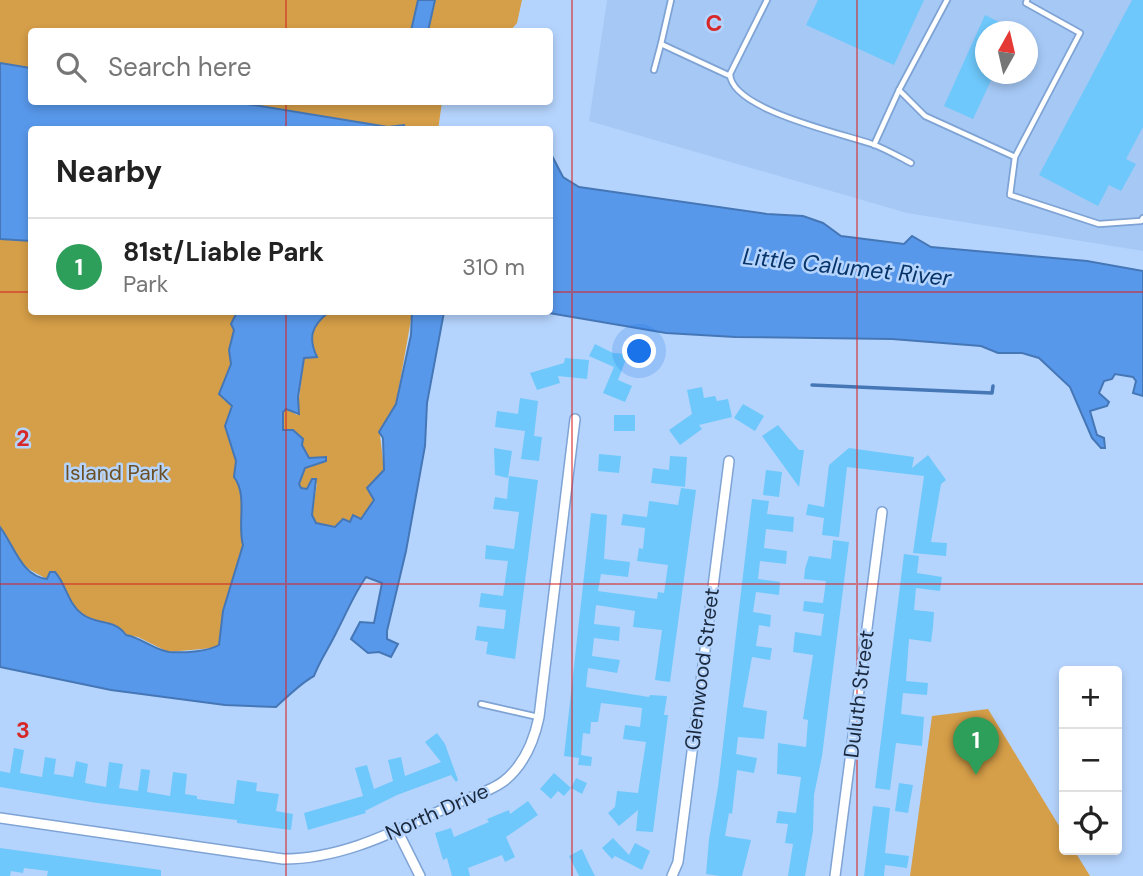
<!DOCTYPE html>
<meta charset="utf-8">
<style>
:root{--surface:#fff;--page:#f6f6f6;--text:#222;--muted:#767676;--line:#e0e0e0;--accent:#775a2e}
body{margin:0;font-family:"DM Sans",sans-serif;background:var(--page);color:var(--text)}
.controls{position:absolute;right:21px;bottom:21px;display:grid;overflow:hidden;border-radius:7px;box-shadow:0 4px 10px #0003}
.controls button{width:63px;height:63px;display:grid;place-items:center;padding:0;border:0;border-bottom:2px solid var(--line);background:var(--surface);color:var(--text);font:35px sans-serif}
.compass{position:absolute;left:975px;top:21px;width:63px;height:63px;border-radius:50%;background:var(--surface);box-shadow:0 4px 10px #0003;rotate:8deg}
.you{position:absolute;left:640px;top:352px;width:24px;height:24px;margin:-18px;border:5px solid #fff;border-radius:50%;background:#1a73e8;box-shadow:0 0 0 10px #1a73e833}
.badge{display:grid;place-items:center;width:46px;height:46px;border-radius:50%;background:var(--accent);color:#fff;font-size:23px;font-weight:700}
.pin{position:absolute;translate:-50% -58px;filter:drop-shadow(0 2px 4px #0008)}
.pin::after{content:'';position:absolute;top:37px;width:24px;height:21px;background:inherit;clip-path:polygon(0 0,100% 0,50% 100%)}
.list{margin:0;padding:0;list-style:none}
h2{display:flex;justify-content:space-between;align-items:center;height:91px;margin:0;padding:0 28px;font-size:30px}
h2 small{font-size:23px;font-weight:400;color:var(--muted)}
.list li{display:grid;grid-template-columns:46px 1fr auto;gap:21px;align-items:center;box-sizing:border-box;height:98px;padding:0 28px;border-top:2px solid var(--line)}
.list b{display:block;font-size:26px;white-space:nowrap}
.list p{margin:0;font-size:23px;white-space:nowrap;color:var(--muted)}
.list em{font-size:23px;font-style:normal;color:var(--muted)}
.icon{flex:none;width:38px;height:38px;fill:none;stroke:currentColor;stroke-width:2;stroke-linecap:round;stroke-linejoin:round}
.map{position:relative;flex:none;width:1143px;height:876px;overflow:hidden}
.search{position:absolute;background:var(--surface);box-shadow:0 4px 10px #0003;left:28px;top:28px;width:525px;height:77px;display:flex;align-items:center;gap:18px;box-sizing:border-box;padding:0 24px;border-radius:7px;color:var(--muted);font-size:26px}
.panel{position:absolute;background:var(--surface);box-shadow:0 4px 10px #0003;left:28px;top:126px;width:525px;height:189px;border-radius:7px}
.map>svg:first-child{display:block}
.built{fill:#a5c8f5;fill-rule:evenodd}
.green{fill:#d59e48}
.water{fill:#5898eb;stroke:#4577b7;stroke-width:2}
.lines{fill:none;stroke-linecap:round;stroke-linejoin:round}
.stream{stroke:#4577b7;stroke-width:3.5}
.building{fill:#6ec8fb}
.lane-casing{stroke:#7ea3d4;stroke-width:8}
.street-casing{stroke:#7ea3d4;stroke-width:12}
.lane{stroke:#fff;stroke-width:4.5}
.street{stroke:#fff;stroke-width:9}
.grid{fill:none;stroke:#d62828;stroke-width:2;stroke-opacity:0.55}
.labels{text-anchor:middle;stroke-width:5;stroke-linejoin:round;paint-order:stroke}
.park-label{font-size:21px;fill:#6b5026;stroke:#b5d4fd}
.street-label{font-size:21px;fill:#1a293d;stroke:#b5d4fd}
.water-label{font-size:23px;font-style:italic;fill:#083569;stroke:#b5d4fd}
.grid-label{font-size:23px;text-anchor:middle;font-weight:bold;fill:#d62828;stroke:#b5d4fd;stroke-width:5;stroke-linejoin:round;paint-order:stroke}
</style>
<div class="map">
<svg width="1143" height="876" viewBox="0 0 1143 876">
<rect width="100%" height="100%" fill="#b5d4fd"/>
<path class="built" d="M607,0H1143V251L907,213L589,121ZM986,32H1028V74H986Z"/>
<g class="green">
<polygon points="0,0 522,0 517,23 510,31 32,32 31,68 0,63"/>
<polygon points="235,102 442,102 438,130 388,127"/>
<path d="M0,239L31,241L32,312H237L231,324L234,330L229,350L231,364L223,399L232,406L225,426L236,461L234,477C248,495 237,524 243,545L223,611L219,645L213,648L168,652L138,637L126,635C114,617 93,627 79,612C73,606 70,596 63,590C49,576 33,576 19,560C11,550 8,537 0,527Z"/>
<path d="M329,312H412V314L396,404L380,435L384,470L367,488L374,500L361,519L347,522L342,519L335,527L316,523L312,515L317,483L307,489L301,488L299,484L305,468L326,461V457L309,458L293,429L282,430L283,412L287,409L297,415L304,357H317C309,338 310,326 329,312Z"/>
<polygon points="988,709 1064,834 1064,850 1074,850 1090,876 910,876 932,716"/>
</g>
<g class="water">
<polygon points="418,0 435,0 428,31 411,31"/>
<polygon points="0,63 31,68 32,102 235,102 388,127 404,125 405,128 413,129 32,130 31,241 0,239"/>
<polygon points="550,152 563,177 579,187 767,214 803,216 823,223 841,236 904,244 912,236 931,247 1087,261 1143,271 1143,396 1133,393 1136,381 1133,377 1115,374 1112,379 1104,381 1099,393 1109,402 1107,406 1090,411 1097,435 1104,438 1105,448 1101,448 1092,438 1070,387 1039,358 1022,353 998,353 981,346 892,339 735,337 666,333 543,312 550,312"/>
<path d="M237,312H329C311,326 308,338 317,357L304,358L298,397L299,414L286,409L283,412V430H293L303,439L302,445L309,458L326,457V461L305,468L299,484L301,488L307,489L312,479H316L312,515L316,523L335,527L343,519L350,522L353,515L361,519L374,500L367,488L384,470L383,438L379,432L396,404L411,335L412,312H444L427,403L425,446L406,551L387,631V639L398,644L391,657L379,652L368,653L351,639L360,622L374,623L382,583L366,577C354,594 347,612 337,631C329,648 320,660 314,676C302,682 286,698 276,707L225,705L111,690L0,667V527C14,545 21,576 47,579L50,572H55C66,584 68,604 82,614C98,626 114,618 126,635C142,638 154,650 169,652C183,653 207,652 219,645L223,611L243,545C237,524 248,495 234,477L236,461L225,426L232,406L219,394L231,364L229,350L234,330L231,324Z"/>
</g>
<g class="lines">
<polyline class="stream" points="812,385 992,393 993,386"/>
</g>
<g class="building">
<polygon points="818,0 924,0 894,65 806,25"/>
<polygon points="1132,0 1143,0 1143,127 1126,159 1136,164 1121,191 1109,185 1098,206 1039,175"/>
<polygon points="985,15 1019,32 985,32 985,74 994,74 973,119 944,106"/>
<polygon points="595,344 613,353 628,354 618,380 632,386 625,402 603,393 614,367 589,356"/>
<polygon points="565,358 589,360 587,379 558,376 560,383 537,390 530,373 564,363"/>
<polygon points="702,387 704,398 715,396 717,401 728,399 732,417 699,425 702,429 680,445 669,430 692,414 687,390"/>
<polygon points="520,398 538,401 534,436 542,437 539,461 521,459 525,431 495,427 497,411 518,414"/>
<polygon points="743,404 764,416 755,431 734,418"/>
<rect x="614" y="415" width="21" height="16"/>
<polygon points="778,425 799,450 804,450 799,487 762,436"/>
<polygon points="494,448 512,451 508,478 495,475"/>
<polygon points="849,448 914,457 912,468 928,455 946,480 941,484 931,542 947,543 946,556 913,553 924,476 847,467 839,537 822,535 824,518 806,515 808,504 824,507 829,465"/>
<polygon points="599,454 621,456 619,473 598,471"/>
<polygon points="670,456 687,457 685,487 651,483 653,468 669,470"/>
<polygon points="766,470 782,472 779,497 763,495"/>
<polygon points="509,476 538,480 515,659 486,654 488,642 475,640 477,626 504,629 506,610 479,607 481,593 503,596 508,561 485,559 486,545 514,549 519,512 493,509 495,497 507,499"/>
<polygon points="681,488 696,490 670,682 655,680 662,630 633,627 635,611 596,605 594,624 620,627 619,641 594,638 592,656 620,660 617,673 588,668 586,687 649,697 650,695 667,696 664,715 668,715 653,832 636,831 638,810 619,826 608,813 615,807 617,791 638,793 646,742 623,739 625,725 640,727 642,708 601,703 598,722 591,722 590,734 583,733 581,755 592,757 591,766 578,765 579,758 564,756 591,513 607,515 604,559 630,562 628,577 601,574 598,591 657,599 658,592 664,593 668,565 637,561 639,548 643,549 645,528 621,525 623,514 647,517 649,501 678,505"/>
<polygon points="752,499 769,501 767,514 794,517 793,532 766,529 764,548 787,551 786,564 760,561 758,579 780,582 779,595 756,592 753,612 771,615 770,627 759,625 756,646 772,648 770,660 752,657 743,707 767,711 764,739 738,737 736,754 757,758 754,773 737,770 732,814 729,813 725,836 751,840 742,876 720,876 706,874 709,839 718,787"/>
<polygon points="833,540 849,542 822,756 814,795 813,831 805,876 788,876 793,844 785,843 788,824 776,823 778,811 796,813 801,777 777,774 778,743 806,747 808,720 803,719 813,655 793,652 795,632 821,636 824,614 803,611 804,601 823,603 826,581 804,579 805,569 809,556 831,559"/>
<polygon points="904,554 919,556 917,573 942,577 940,591 916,588 914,610 934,612 933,627 931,642 909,639 906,681 928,683 927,695 903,693 901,714 924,717 922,746 896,743 890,790 875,788"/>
<polygon points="437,733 445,744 458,780 456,782 451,775 397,795 365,811 366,813 308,830 304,813 363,796 355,768 367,765 374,789 393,781 388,760 401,757 405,776 441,762 425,742"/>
<polygon points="14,748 24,750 20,773 42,777 45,757 56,759 54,774 73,777 76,761 88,764 85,783 106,787 109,762 123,764 119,788 138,791 141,769 150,770 147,792 170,796 173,772 187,774 185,794 197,796 197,799 234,804 237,780 257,783 256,791 279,794 276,811 293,814 291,830 237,823 237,820 97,803 0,787 0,771 10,773"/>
<polygon points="554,773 571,788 576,778 587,783 582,794 571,788 564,796 558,791 551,799 540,789"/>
<polygon points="899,783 913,785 908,813 895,811"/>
<polygon points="528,801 538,815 506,837 515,857 505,862 502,855 468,868 470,876 452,876 447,858 443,860 435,833 451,828 454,837 489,822 487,819 509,810 510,814"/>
<polygon points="873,806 890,808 885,853 909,856 907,868 885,865 884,876 864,876"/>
<polygon points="613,838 629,855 635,843 650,851 642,870 615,856 612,859 602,848"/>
<polygon points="0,848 161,870 161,876 47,876 48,871 24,868 23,873 11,871 10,876 0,876"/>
<polygon points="582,849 588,862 595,876 579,876 569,856"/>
</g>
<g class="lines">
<defs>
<g id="lane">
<path d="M767,0L730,74C731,110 844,134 872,144C886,149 899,157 911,163"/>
<polyline points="947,0 899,90 925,116 1015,157 1080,33 1026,3 1027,0"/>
<polyline points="661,44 671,0"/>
<polyline points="654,70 661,44 730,76"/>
<polyline points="874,145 899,90"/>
<polyline points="1015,157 1010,195 1099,224 1141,221 1143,218"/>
<polyline points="481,704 538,717"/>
</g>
<g id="street">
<path d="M0,818L283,859C345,859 399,829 455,804C470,797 491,791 504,781C524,765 534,741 539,717L575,419"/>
<polyline points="397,830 420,876"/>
<polyline points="672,876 678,862 729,461"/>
<polyline points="835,876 882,512"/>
</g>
</defs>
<use href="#lane" class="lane-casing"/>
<use href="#street" class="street-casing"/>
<use href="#lane" class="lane"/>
<use href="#street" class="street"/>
</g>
<path class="grid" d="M286,0V32M572,0V876M857,0V876M286,102V130M0,292H32M550,292H1143M286,312V876M0,584H1143"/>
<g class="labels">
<g class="park-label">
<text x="117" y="480">Island Park</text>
</g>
<g class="street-label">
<text transform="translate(702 669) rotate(-83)" y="7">Glenwood Street</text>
<text transform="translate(859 694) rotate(-83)" y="7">Duluth Street</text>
<text transform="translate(437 812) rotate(-24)" y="7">North Drive</text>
</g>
<g class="water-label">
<text transform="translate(847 267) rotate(6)" y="8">Little Calumet River</text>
</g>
</g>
<g class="grid-label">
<text x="714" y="31">C</text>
<text x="23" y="446">2</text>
<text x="23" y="738">3</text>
</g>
</svg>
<div class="controls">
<button>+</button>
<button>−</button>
<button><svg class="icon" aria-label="locate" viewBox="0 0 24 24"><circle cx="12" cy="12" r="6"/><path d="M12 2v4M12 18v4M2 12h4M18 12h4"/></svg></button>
</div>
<svg class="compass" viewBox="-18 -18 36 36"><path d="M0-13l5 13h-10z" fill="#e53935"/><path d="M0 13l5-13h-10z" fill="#767676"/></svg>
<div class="you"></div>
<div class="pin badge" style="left:976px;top:775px;background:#2e9e5b">1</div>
<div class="search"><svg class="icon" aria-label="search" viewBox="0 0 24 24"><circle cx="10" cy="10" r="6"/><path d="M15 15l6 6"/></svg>Search here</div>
<section class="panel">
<h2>Nearby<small></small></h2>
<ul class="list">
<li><span class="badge" style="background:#2e9e5b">1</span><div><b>81st/Liable Park</b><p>Park</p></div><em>310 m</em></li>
</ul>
</section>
</div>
